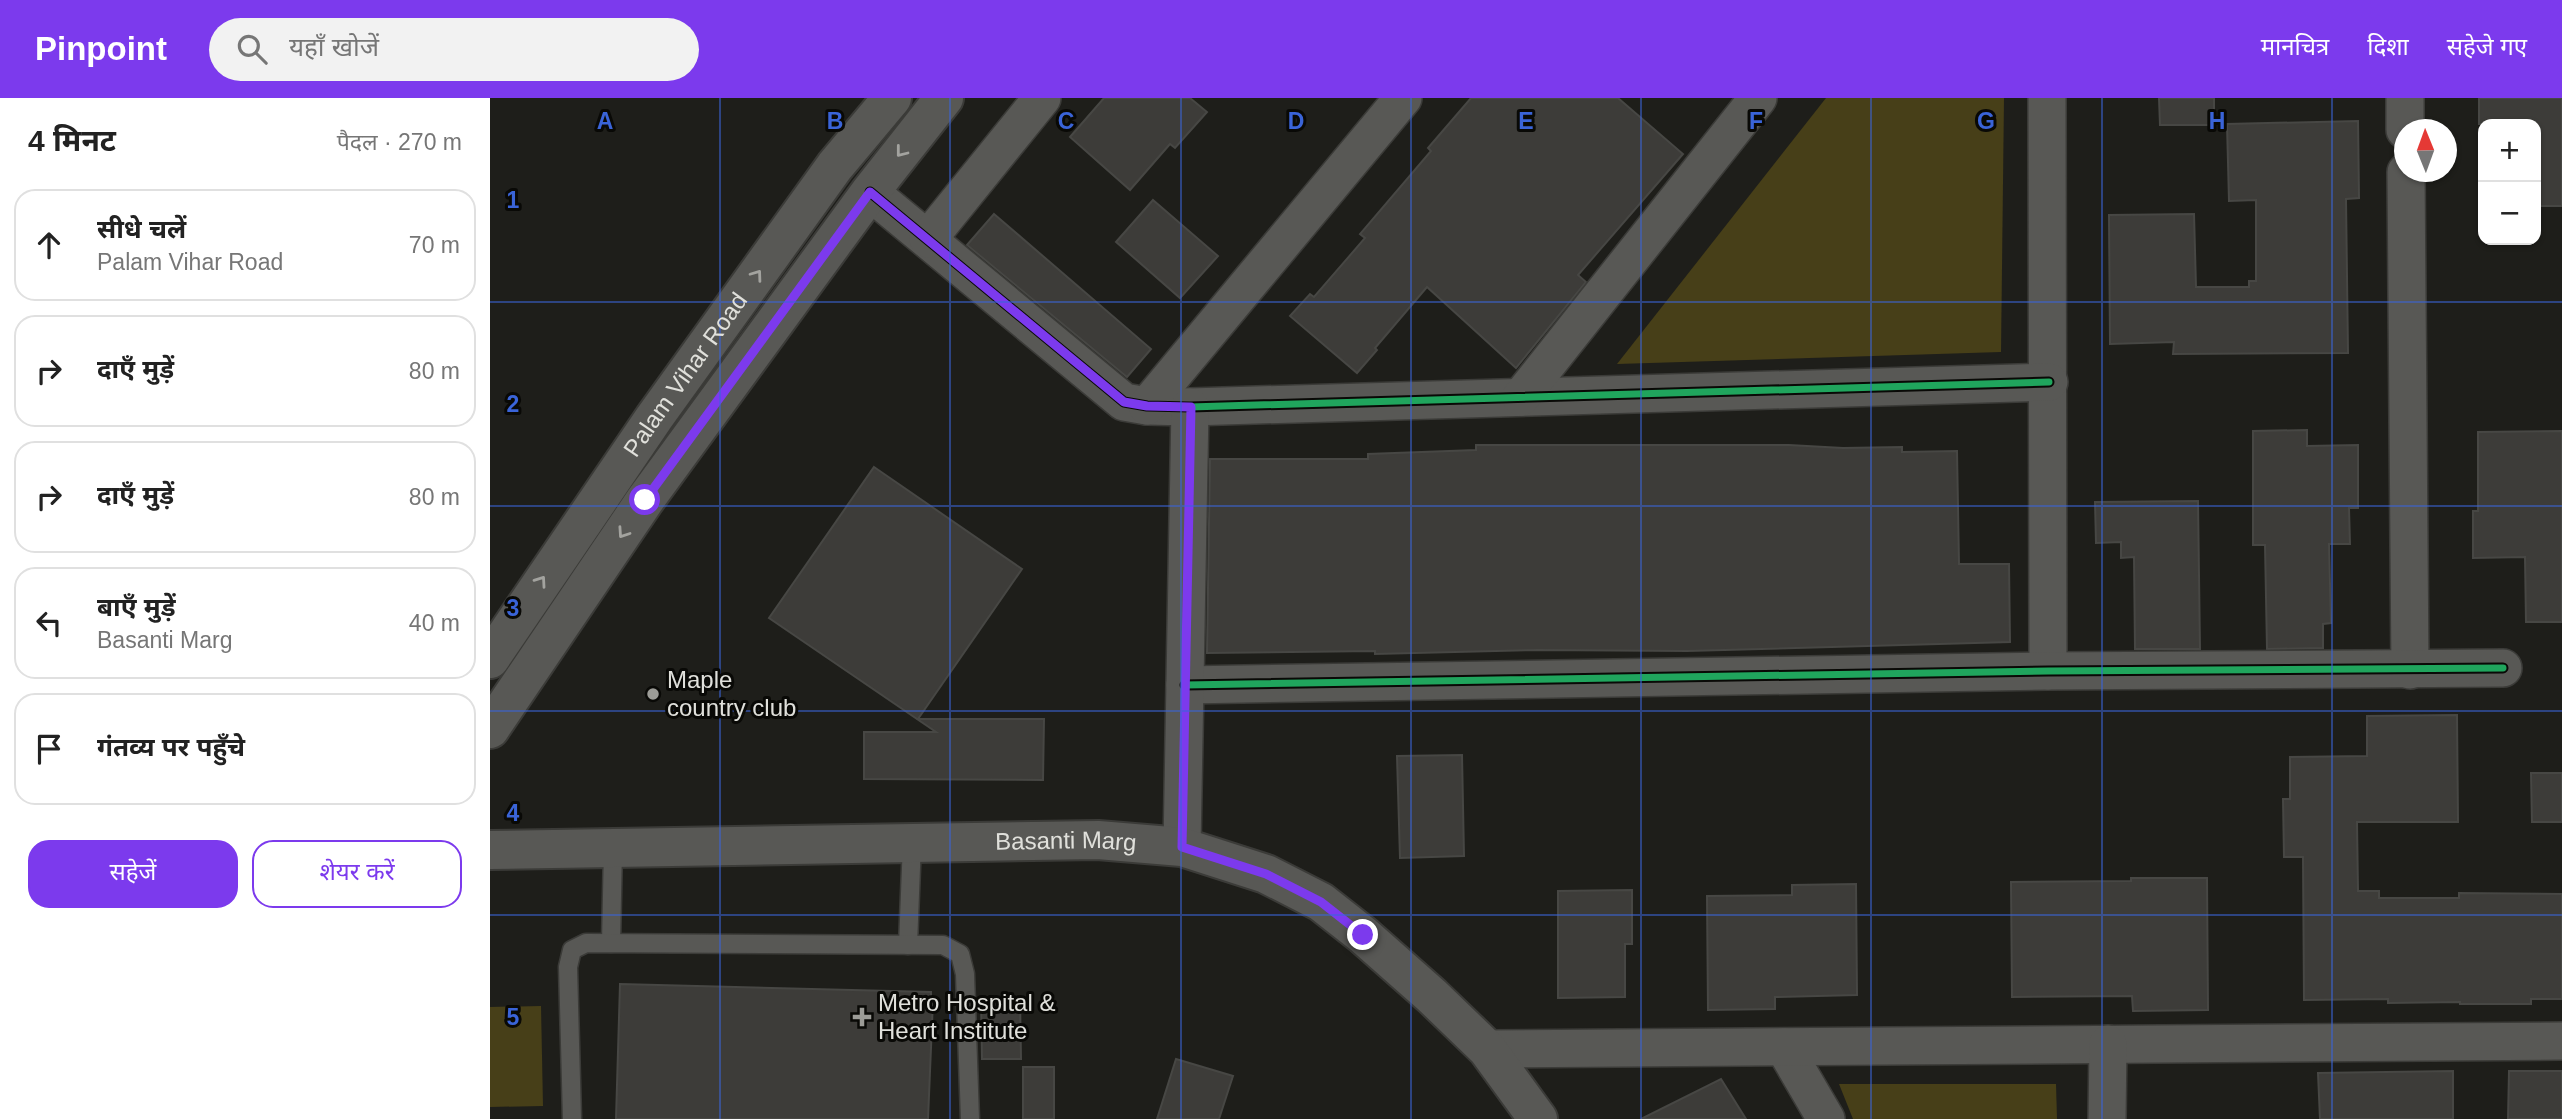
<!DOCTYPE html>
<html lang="hi">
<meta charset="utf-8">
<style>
:root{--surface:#fff;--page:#f2f2f2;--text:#222;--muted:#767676;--line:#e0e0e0;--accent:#7c3aed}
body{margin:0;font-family:Arial,"Noto Sans Devanagari",sans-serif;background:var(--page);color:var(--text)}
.controls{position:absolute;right:21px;top:21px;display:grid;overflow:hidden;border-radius:14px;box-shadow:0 2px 5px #0004}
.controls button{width:63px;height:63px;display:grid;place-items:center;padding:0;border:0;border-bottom:2px solid var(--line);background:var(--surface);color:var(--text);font:35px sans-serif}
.compass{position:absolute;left:1904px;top:21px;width:63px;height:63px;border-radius:50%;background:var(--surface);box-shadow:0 2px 5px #0004;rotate:359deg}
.stop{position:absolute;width:21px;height:21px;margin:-16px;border:5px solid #7c3aed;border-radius:50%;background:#fff}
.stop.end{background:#7c3aed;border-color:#fff;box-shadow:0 2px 7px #0008}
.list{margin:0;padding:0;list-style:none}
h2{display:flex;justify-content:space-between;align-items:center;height:91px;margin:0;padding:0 28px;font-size:30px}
h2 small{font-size:23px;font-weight:400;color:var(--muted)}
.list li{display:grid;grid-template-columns:46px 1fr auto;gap:21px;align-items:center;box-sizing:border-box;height:112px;margin:0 14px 14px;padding:0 14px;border:2px solid var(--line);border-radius:21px}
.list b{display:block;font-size:26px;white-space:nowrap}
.list p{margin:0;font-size:23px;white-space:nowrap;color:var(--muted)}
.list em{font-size:23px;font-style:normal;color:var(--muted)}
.actions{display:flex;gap:14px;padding:21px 28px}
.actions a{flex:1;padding:16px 0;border:2px solid var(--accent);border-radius:21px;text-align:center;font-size:24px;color:var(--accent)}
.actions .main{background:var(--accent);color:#fff}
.icon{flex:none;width:38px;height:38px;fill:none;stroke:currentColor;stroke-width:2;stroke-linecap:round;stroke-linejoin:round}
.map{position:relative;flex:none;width:2072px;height:1021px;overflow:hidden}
header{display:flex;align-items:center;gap:42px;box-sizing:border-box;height:98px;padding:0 35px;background:var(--accent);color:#fff}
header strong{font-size:33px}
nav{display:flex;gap:38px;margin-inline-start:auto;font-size:24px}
.search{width:490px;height:63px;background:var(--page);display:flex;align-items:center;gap:18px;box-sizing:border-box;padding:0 24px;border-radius:38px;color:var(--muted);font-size:26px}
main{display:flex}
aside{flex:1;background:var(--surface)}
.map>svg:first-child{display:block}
.green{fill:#473f18}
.building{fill:#3d3c39;stroke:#474744;stroke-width:2}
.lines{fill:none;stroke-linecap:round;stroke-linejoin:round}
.lane-casing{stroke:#3b3b38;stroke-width:21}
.street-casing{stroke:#3b3b38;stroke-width:40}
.secondary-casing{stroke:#3b3b38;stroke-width:42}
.lane{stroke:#585855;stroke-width:18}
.street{stroke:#585855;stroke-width:37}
.secondary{stroke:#585855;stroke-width:38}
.cycleway-casing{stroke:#090906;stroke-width:11}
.cycleway{stroke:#20a55d;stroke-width:7}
.oneway{stroke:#a3a39f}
.route{stroke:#7c3aed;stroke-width:9}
.grid{fill:none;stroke:#3a64d8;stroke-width:2;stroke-opacity:0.55}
.poi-dot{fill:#9c9c97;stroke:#090906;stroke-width:2.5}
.labels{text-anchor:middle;stroke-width:6;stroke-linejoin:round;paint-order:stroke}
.street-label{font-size:24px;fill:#e0e0db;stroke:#090906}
.poi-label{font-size:24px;fill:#e0e0db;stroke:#090906;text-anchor:start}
.grid-label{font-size:23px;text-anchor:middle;font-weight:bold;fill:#3a64d8;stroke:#090906;stroke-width:6;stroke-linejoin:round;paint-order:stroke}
</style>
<header>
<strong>Pinpoint</strong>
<div class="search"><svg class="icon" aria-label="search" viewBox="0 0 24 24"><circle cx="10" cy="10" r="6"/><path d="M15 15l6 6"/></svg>यहाँ खोजें</div>
<nav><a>मानचित्र</a><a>दिशा</a><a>सहेजे गए</a></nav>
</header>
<main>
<aside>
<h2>4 मिनट<small>पैदल · 270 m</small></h2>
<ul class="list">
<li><svg class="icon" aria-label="ahead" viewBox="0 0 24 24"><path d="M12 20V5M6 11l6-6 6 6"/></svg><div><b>सीधे चलें</b><p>Palam Vihar Road</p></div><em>70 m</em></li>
<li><svg class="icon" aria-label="right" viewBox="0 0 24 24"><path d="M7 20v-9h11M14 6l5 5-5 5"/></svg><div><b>दाएँ मुड़ें</b></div><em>80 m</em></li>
<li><svg class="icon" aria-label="right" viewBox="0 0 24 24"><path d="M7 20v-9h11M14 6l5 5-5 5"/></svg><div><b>दाएँ मुड़ें</b></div><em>80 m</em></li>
<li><svg class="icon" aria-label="left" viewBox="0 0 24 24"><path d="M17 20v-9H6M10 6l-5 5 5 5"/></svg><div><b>बाएँ मुड़ें</b><p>Basanti Marg</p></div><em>40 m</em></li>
<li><svg class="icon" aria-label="arrive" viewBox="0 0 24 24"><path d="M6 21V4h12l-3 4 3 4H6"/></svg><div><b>गंतव्य पर पहुँचे</b></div></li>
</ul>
<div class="actions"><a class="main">सहेजें</a><a>शेयर करें</a></div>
</aside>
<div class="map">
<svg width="2072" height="1021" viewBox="0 0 2072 1021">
<rect width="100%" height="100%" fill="#1e1e1a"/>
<g class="green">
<polygon points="1336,0 1514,0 1511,254 1127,266"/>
<polygon points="51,908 53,1008 0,1009 0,909"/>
<polygon points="1349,986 1566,986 1567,1021 1363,1021"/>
</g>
<g class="building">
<polygon points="614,0 700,0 717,14 685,50 680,46 640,92 580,39"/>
<polygon points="981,0 1128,0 1193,56 1088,177 1096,184 1026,270 937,189 885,250 887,252 867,275 800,218 820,196 824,199 875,140 870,136 941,53 938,50"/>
<polygon points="1669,0 1724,0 1724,27 1670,27"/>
<polygon points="1989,0 2072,0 2072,108 2046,108 2046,26 1989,26"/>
<polygon points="1868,23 1869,100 1856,101 1858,255 1683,256 1684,244 1620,246 1619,117 1704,116 1706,189 1759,189 1759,183 1766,183 1766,102 1739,103 1737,26"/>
<polygon points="663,102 728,158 690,200 626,144"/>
<polygon points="504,116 661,251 637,279 477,147"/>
<polygon points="1817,332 1817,348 1868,347 1868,410 1859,410 1860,446 1839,446 1841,525 1833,526 1833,550 1777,551 1775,447 1763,447 1763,333"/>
<polygon points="2072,333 2072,524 2036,524 2035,459 1983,460 1983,413 1988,413 1988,334"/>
<polygon points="986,347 1299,347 1353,350 1412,349 1412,354 1467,353 1469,466 1519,466 1520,544 1197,553 1048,552 885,556 885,553 717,555 720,361 878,361 878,356 986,352"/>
<polygon points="384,369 532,471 428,621 554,621 553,682 374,681 374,634 446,634 279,520"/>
<polygon points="1708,403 1710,551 1645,551 1644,459 1631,460 1631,444 1606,445 1605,404"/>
<polygon points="1967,617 1968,724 1867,724 1868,793 1889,793 1889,800 1969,800 1969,795 2072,796 2072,901 2041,901 2041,906 1970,906 1970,904 1898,905 1898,901 1814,902 1813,759 1794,759 1793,701 1800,701 1800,659 1877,658 1877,618"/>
<polygon points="972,657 974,758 910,760 907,658"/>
<polygon points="2041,675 2072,675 2072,724 2042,724"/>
<polygon points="1641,780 1717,780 1718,912 1643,913 1642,898 1522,899 1521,784 1641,783"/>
<polygon points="1366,786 1367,897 1285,899 1285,911 1218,912 1217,798 1302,797 1302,787"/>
<polygon points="1142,792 1142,846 1135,846 1135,899 1068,900 1068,793"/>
<polygon points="130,886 441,894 441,902 443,902 438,1021 126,1021"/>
<polygon points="530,900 531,961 492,961 491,901"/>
<polygon points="686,961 743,978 729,1021 667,1021"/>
<rect x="533" y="969" width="31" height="52"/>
<polygon points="1963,973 1963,1021 1830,1021 1828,975"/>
<polygon points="2019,973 2072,973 2072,1021 2018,1021"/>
<polygon points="1231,981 1256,1021 1151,1021"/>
</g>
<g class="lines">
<defs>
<g id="lane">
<polyline points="121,845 123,750"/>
<polyline points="418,847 422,744"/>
<polyline points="82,1021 78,869 82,852 96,845 453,847 470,856 475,876 480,1021"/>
</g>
<g id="street">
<polyline points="1557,0 1558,573"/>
<polyline points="1915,0 1915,32"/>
<polyline points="1916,74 1920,572"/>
<polyline points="380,94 634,304 657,308 700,309 1559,284"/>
<polyline points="438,141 552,0"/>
<polyline points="1031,299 1268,0"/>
<polyline points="657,308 913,0"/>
<polyline points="695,587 1558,573 2013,570"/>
<polyline points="692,749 700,309"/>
<polyline points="1294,949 1336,1021"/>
<polyline points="997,951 2072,943"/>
<polyline points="1617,1021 1618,946"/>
</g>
<g id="secondary">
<path id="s1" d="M0,561L164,320L345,68L402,0"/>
<polyline points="0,631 155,402 380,94 454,0"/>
<path id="s2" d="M0,752L608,742L692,749L776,776L831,804L873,837L942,898L997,951L1048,1021"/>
</g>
</defs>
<use href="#lane" class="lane-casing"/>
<use href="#street" class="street-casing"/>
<use href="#secondary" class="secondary-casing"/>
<use href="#lane" class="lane"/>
<use href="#street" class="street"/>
<use href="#secondary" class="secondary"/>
<defs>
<g id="cycleway">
<polyline points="380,94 634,304 657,308 700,309 1559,284"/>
<polyline points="695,587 1558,573 2013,570"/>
</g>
</defs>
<use href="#cycleway" class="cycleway-casing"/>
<use href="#cycleway" class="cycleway"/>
</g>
<defs><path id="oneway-chevron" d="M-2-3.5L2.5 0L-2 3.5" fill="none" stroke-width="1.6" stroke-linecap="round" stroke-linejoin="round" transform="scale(1.75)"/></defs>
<g class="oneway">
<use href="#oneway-chevron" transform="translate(411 54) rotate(128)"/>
<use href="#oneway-chevron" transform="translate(267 177) rotate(-54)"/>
<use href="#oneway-chevron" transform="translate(133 435) rotate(124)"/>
<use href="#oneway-chevron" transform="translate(51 483) rotate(-55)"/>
</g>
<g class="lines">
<polyline class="route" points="155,402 380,94 634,304 657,308 701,309 692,749 776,776 831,804 873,837"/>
</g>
<path class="grid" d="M230,0V1021M460,0V1021M691,0V1021M921,0V1021M1151,0V1021M1381,0V1021M1612,0V1021M1842,0V1021M0,204H2072M0,408H2072M0,613H2072M0,817H2072"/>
<g class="poi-dot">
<circle cx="163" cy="596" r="7"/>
<path d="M368.5 908.5h7v7h7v7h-7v7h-7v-7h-7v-7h7z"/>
</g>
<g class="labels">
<g class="street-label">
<text dy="8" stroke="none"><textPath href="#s1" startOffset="345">Palam Vihar Road</textPath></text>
<text dy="8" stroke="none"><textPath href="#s2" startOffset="576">Basanti Marg</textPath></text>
</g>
<g class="poi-label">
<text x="177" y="590">Maple<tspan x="177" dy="28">country club</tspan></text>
<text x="388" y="913">Metro Hospital &amp;<tspan x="388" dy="28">Heart Institute</tspan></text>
</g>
</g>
<g class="grid-label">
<text x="115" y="31">A</text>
<text x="345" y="31">B</text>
<text x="576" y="31">C</text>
<text x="806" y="31">D</text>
<text x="1036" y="31">E</text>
<text x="1266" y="31">F</text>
<text x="1496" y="31">G</text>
<text x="1727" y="31">H</text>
<text x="23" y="110">1</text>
<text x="23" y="314">2</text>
<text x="23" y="518">3</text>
<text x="23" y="723">4</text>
<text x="23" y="927">5</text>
</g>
</svg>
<div class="controls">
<button>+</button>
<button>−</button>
</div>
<svg class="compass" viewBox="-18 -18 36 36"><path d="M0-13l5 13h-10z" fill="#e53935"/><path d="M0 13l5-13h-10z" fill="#767676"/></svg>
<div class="stop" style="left:155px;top:402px"></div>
<div class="stop end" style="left:873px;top:837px"></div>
</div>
</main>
